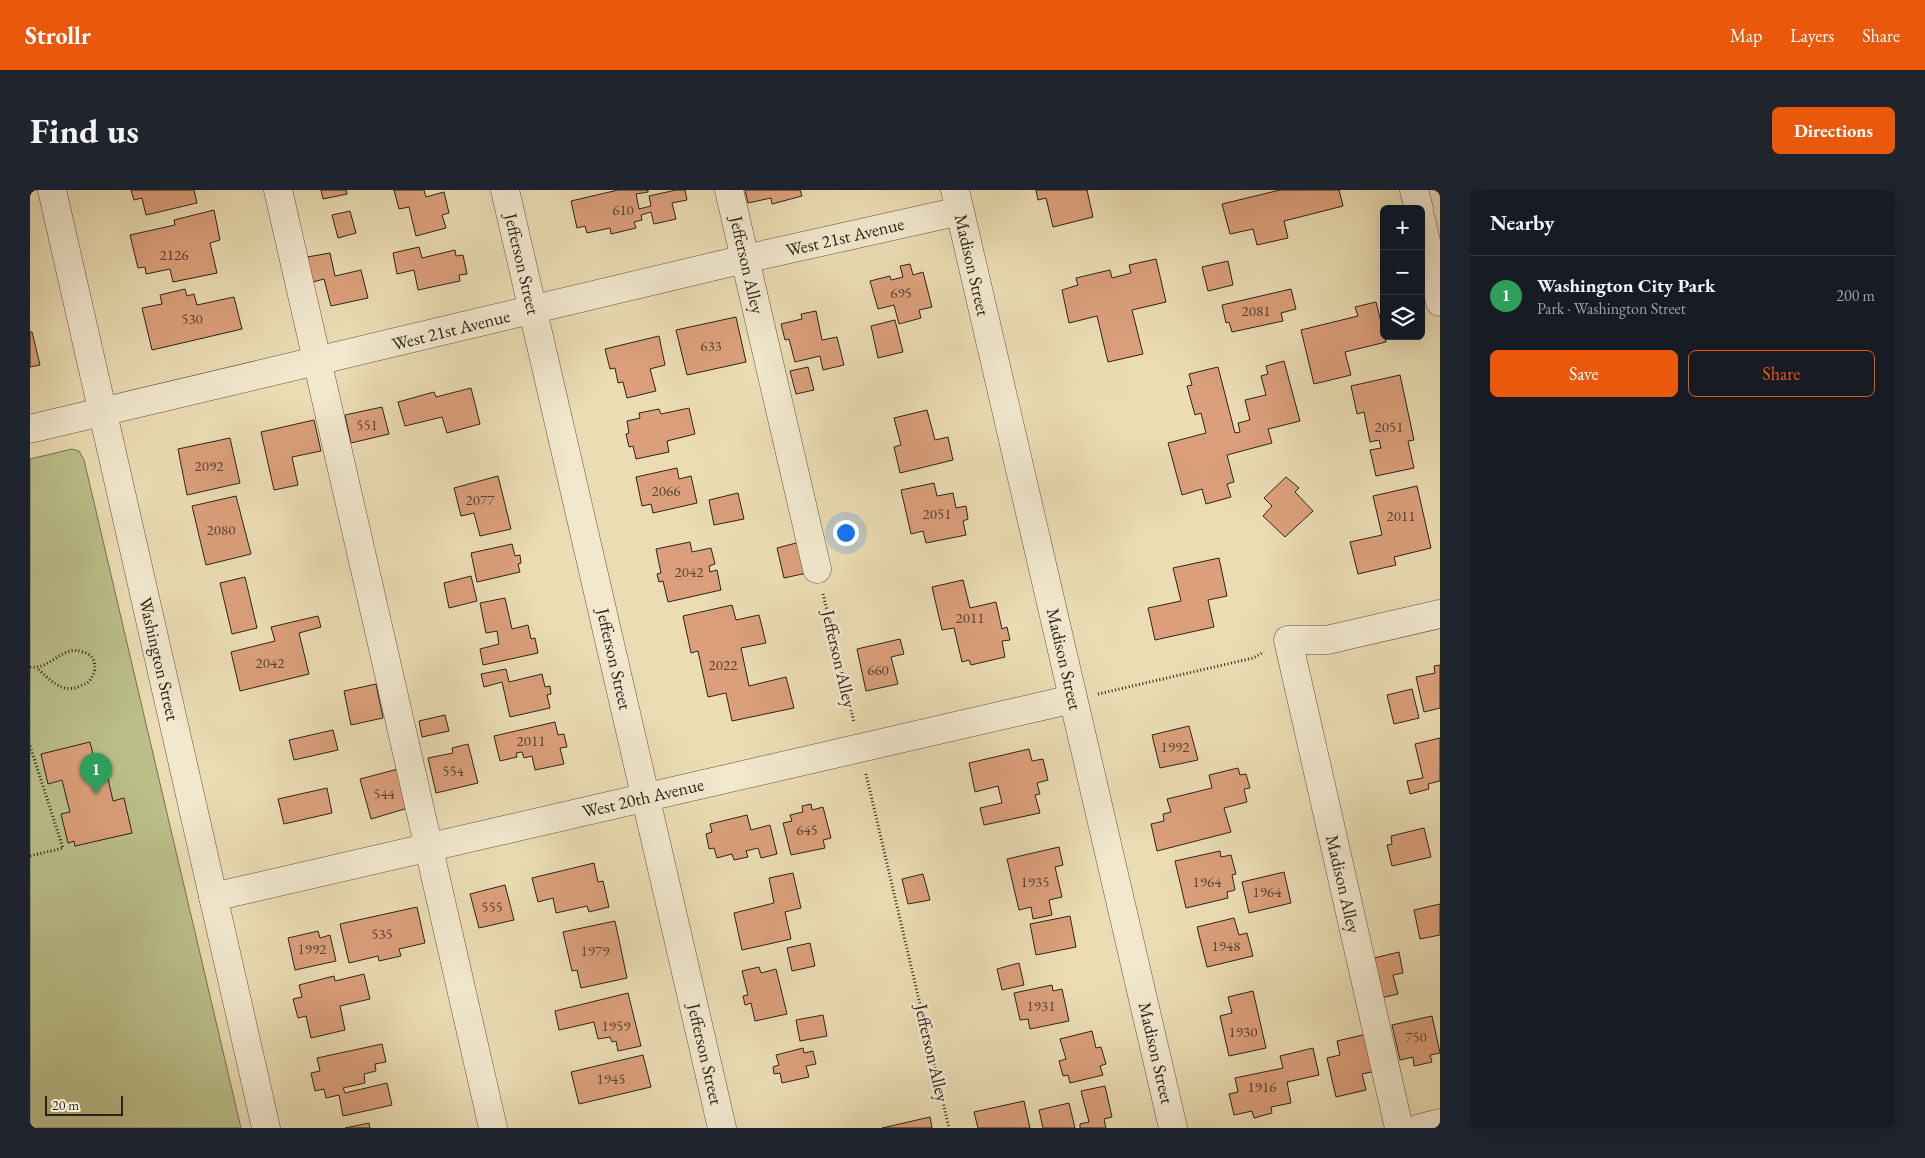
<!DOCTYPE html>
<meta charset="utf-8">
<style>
:root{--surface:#171b24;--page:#20242c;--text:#f1f3f6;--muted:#9ea1a6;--line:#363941;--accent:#ea580c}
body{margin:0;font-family:"EB Garamond",serif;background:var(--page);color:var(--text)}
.controls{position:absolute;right:15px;top:15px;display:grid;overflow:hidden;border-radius:8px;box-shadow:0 5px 20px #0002}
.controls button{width:45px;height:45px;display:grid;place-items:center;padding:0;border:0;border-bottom:1px solid var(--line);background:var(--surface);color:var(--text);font:25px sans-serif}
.scale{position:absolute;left:15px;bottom:12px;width:78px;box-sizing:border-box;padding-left:5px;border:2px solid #2c231b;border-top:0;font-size:14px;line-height:18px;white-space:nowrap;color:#2c231b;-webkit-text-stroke:4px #f2e8ce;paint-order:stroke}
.you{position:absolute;left:815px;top:342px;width:18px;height:18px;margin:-12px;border:4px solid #fff;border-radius:50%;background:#1a73e8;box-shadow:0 0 0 8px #1a73e833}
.badge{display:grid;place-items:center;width:32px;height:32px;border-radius:50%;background:var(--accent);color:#fff;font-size:16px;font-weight:700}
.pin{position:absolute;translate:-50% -41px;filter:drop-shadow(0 1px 2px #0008)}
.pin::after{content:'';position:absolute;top:26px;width:18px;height:15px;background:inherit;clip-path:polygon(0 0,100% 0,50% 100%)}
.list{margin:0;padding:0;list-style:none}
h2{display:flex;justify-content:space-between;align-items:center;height:65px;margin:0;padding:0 20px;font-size:21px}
h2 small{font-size:16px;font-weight:400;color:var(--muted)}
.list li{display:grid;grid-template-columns:32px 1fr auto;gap:15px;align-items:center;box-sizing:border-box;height:80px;padding:0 20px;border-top:1px solid var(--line)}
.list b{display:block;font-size:19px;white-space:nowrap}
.list p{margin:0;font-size:16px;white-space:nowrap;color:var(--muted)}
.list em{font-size:16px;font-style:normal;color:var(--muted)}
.actions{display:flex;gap:10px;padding:15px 20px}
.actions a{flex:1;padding:11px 0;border:1px solid var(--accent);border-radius:8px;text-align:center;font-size:18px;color:var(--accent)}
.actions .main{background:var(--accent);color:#fff}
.icon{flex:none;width:28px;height:28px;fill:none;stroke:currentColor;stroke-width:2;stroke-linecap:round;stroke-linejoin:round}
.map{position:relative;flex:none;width:1410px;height:938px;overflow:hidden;border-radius:8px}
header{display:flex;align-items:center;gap:30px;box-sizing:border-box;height:70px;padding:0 25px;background:var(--accent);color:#fff}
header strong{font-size:24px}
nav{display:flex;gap:28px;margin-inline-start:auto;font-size:18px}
.intro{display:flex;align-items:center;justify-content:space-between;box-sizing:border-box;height:120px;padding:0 30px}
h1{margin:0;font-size:35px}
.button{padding:12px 22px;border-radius:8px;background:var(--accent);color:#fff;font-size:18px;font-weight:700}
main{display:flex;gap:30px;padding:0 30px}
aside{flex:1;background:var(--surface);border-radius:8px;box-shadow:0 5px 20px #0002}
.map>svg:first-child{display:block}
.green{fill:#bbbf8a;stroke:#747152}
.building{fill:#dba07b;stroke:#2c231b}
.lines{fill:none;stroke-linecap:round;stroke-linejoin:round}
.minor-casing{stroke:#5c5141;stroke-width:29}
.path{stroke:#2c231b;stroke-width:3;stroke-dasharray:1 2.5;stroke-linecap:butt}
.minor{stroke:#f2e8ce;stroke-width:28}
.labels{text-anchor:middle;stroke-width:5;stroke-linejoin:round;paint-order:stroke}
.number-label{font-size:15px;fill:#584233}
.street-label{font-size:18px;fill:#2c231b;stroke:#f2e8ce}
</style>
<header>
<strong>Strollr</strong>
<nav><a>Map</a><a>Layers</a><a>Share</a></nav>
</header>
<div class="intro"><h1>Find us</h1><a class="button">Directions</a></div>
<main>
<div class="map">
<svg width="1410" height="938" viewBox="0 0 1410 938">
<rect width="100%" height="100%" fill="#ebdcb4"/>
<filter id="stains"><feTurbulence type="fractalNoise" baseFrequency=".004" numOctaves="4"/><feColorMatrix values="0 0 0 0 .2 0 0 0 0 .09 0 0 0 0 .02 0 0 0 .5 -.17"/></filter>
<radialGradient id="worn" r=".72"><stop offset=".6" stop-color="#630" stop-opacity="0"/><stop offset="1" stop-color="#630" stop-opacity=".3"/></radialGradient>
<polygon class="green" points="42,259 49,261 54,270 211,938 0,938 0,269"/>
<g class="building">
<polygon points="101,0 164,0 167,13 116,25 112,8 104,10"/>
<polygon points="291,0 316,0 317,4 293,9"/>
<polygon points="364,0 394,0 396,7 414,2 419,23 412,25 416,38 386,46 379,17 369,19"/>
<polygon points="588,0 618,0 618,2 606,4 609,19 621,16 619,6 646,0 655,0 657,10 642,13 646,29 624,34 621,22 611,25 612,30 604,32 606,38 581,44 580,38 557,43 555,36 547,38 541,11"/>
<polygon points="715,0 770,0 772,6 742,14 741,8 718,13"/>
<polygon points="1006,0 1057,0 1063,27 1023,37 1016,8 1008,10"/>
<polygon points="1250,0 1309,0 1313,16 1254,31 1258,48 1227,55 1223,39 1200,44 1192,14"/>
<polygon points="184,20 190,50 180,53 187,83 143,92 140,79 116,84 115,77 108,78 100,45 145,35 144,30"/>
<polygon points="320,21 326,43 308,48 302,25"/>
<polygon points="389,57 392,68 425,60 426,66 433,65 437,84 429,85 430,91 388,100 384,80 367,84 363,63"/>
<polygon points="300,63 305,86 331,80 338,108 301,116 294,89 283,92 277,67"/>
<polygon points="1126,69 1136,112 1102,120 1113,164 1078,172 1067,126 1039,133 1032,100 1048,95 1046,88 1080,80 1082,88 1101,83 1099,75"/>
<polygon points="1198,71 1203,95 1178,101 1172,77"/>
<polygon points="880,74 883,85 893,82 902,117 889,120 891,128 869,134 864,115 848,119 840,91 860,86 861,90 873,87 870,76"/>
<polygon points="155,99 157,106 164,104 167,115 204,107 212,139 122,160 112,118 132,114 130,105"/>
<polygon points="1261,99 1266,119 1251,123 1253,131 1202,142 1199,132 1196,133 1192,115"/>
<polygon points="1346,112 1356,152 1315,162 1321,185 1284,194 1271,140 1328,126 1325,117"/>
<polygon points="786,121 792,150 807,147 814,175 793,180 790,166 765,172 759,149 755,150 751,134 772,129 771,124"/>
<polygon points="706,127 716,172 657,185 646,140"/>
<polygon points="865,130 873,162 848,168 841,136"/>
<polygon points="0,142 2,142 10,175 0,177"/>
<polygon points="629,146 635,175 620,179 626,201 597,208 593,192 588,193 585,178 580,179 575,159"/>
<polygon points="1254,171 1270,231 1238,239 1242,253 1197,265 1204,292 1197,294 1201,307 1176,314 1172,299 1152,305 1138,253 1176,243 1171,223 1165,225 1157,196 1162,195 1159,184 1188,177 1205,243 1210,242 1208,233 1220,230 1215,210 1236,205 1231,186 1238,184 1236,176"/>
<polygon points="778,177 784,200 766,204 760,181"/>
<polygon points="1370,185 1384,250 1378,251 1384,278 1346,286 1340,260 1351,258 1349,250 1340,252 1334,222 1327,224 1321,196"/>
<polygon points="441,198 450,234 417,243 412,227 375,236 368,212 404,202 406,207"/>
<polygon points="352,217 359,244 321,253 315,225"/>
<polygon points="659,218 665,244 637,251 639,262 606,269 603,256 599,257 596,244 599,243 597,231 610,228 609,223 629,219 631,224"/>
<polygon points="897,220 905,250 918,247 923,270 870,283 864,257 871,255 864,228"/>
<polygon points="284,230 291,261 262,267 268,295 244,300 231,242"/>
<polygon points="200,248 210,293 157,305 148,259"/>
<polygon points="647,278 649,289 661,286 667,313 623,323 621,314 612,316 606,287"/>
<polygon points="468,286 481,339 450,346 444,323 431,326 424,298"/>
<polygon points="1256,287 1269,298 1265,302 1283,321 1255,347 1233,326 1242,316 1234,308"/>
<polygon points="904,293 907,306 923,303 926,318 936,316 938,329 933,331 936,345 896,353 893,341 881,344 871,300"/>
<polygon points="1387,296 1401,358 1364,367 1366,375 1328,384 1320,352 1352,345 1343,306"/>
<polygon points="708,303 714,329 684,335 679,310"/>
<polygon points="206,306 221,364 176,375 162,316"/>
<polygon points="660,352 662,362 681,358 685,374 679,376 680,382 687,380 691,400 638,412 633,391 629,392 627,384 631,383 626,359"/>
<polygon points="770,352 777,383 754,388 747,358"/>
<polygon points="482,354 485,366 490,365 491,373 488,374 490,382 447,392 441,363"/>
<polygon points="1189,368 1197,406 1178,410 1184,437 1125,450 1118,418 1151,411 1143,378"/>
<polygon points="441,386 447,411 419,418 414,393"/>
<polygon points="215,387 227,438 202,444 190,393"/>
<polygon points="933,390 940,418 966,412 972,439 977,437 980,450 972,451 975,467 941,475 939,470 932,472 924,438 912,440 902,397"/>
<polygon points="475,408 482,439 498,435 501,449 505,448 508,463 453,475 450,459 469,454 467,441 456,443 450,413"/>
<polygon points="702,415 706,430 729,425 736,453 711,458 719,496 756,487 764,518 702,531 696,503 678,507 668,461 661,463 653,426"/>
<polygon points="288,426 291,437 269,443 279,484 210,501 201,462 245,451 241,437"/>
<polygon points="870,449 874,464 861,467 868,494 836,501 827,459"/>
<polygon points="1410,475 1410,518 1394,522 1386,487 1405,483 1404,476"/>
<polygon points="476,479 479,492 512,484 515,497 520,496 521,504 517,505 520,518 480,527 472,492 454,497 451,484"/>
<polygon points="346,494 353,528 321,535 314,501"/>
<polygon points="1382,499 1389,528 1364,534 1357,505"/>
<polygon points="415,525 419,541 392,547 389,531"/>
<polygon points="525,532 528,545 534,544 537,557 530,558 534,574 505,580 502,566 494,568 492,562 486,563 487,567 470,571 464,546"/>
<polygon points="1159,536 1168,570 1130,578 1122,545"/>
<polygon points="303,540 308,560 264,570 259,550"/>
<polygon points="1410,548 1410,591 1398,594 1399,599 1380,604 1377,591 1393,588 1385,554"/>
<polygon points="60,552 65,573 74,571 83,611 94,608 102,643 45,656 44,651 38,653 31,624 40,622 32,590 18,594 11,564"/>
<polygon points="438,554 448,593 406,603 398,568 423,563 422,558"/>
<polygon points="999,559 1002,571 1013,569 1018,590 1007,593 1010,604 1005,605 1010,623 954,635 950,618 972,613 968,596 945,602 939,573"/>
<polygon points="1208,578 1210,585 1216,584 1220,598 1214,599 1217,612 1194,618 1201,642 1127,661 1121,634 1134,631 1133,624 1141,622 1137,609 1182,598 1179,585"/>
<polygon points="368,579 378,618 341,629 330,589"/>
<polygon points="297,598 302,623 254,634 248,609"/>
<polygon points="781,614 782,620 793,617 801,648 793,650 795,658 761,665 753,633 762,631 760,625 773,622 772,616"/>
<polygon points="717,625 721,640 740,635 747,664 731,668 728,658 716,661 718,667 704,670 702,664 687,668 684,658 679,659 676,644 682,642 680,634"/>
<polygon points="1394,638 1401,667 1362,676 1357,655 1362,654 1361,646"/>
<polygon points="1029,657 1033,675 1025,677 1032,707 1019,710 1022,725 1003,729 1001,717 989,720 977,669"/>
<polygon points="1190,661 1191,667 1201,665 1206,684 1202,685 1205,700 1197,702 1198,708 1156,718 1145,671"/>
<polygon points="564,673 568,692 573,691 579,717 559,722 557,716 526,723 523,708 508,712 502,688"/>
<polygon points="1254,682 1261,713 1219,723 1212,692"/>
<polygon points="763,683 771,718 755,722 761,749 712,760 704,723 744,713 739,688"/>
<polygon points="893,684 900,710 878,714 872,689"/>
<polygon points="475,695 484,730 449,738 440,704"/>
<polygon points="1410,714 1410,745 1390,749 1384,720"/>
<polygon points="387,717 395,753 369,759 371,766 349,771 348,766 319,773 310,734"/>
<polygon points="1040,726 1046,757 1006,765 1000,734"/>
<polygon points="1204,728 1209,745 1217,743 1223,766 1177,777 1167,737"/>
<polygon points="585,731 597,788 551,798 547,780 542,781 533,742"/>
<polygon points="288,741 290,748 300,745 306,771 265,780 258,748"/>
<polygon points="780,753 785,776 762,781 757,758"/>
<polygon points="1369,762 1373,783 1363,785 1368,804 1347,809 1340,780 1347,778 1344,768"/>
<polygon points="989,773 994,795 972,800 967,779"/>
<polygon points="729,777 731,783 746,779 757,824 725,831 721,813 715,815 713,806 718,805 712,781"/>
<polygon points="334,784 340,809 310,816 315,840 281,848 276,826 268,828 263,809 272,807 269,795 304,786 305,791"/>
<polygon points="1022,795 1023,801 1032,799 1039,831 1000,839 998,829 990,830 984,803"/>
<polygon points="1223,801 1236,858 1199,866 1190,826 1202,823 1198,807"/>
<polygon points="598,803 611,856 588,861 586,851 582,852 580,847 568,849 564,832 529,840 525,821"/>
<polygon points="793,825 797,846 770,851 766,830"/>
<polygon points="1402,826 1410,863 1400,865 1402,872 1384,876 1383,867 1370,870 1362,835"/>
<polygon points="1062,841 1066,858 1071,857 1076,874 1070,876 1073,885 1040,893 1038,885 1033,886 1029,871 1036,869 1030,849"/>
<polygon points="1337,844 1346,881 1332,884 1336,900 1306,907 1297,868 1310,865 1307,851"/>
<polygon points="352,854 356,872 345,874 346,881 334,884 335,893 313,898 315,903 357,893 362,915 313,926 309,905 296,908 294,899 285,901 281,883 290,881 287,868"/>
<polygon points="773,858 774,863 783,861 786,874 776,876 779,887 752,893 750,883 744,884 743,877 749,875 746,865"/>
<polygon points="1283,858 1289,885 1257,892 1261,913 1241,917 1242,923 1224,928 1222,921 1204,925 1199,904 1208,902 1205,888 1253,878 1250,866"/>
<polygon points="613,865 621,897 549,914 541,882"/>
<polygon points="1075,896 1082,927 1074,929 1076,938 1050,938 1050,934 1059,932 1051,901"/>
<polygon points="994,911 1000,938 948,938 944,922"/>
<polygon points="1039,913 1045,938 1013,938 1009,920"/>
<polygon points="900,927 902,938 852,938"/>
<polygon points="339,933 340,938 315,938"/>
</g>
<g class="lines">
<defs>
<g id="minor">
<polyline points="22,0 236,938"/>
<polyline points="248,0 463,938"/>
<polyline points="475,0 692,938"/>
<polyline points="699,0 787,379"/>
<polyline points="925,0 1143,938"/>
<polyline points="1384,0 1389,19"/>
<polyline points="1391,30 1410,112"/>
<polyline points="0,239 715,69 930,21"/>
<polyline points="183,707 1043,509"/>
<polyline points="1369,938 1258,450 1297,450 1410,424"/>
<polyline points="1390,938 1410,933"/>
</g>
</defs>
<use href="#minor" class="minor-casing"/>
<g class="path">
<polyline points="793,404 824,532"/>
<path d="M0,477C21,480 32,454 53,462C58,463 63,467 64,472C66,479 64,484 60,490C57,494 54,494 50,496C33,505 19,489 7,478"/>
<polyline points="1068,504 1223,468 1234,462"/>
<polyline points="0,556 33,658 0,666"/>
<polyline points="836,584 919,938"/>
</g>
<use href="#minor" class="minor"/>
</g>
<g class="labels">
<g class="number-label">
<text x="593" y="25">610</text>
<text x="144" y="70">2126</text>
<text x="871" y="108">695</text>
<text x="1226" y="126">2081</text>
<text x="162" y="134">530</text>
<text x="681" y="161">633</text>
<text x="337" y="240">551</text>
<text x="1359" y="242">2051</text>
<text x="179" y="281">2092</text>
<text x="636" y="306">2066</text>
<text x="450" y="315">2077</text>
<text x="907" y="329">2051</text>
<text x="1371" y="331">2011</text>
<text x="191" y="345">2080</text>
<text x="659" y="387">2042</text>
<text x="940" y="433">2011</text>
<text x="240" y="478">2042</text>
<text x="693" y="480">2022</text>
<text x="848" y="485">660</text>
<text x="501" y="556">2011</text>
<text x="1145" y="562">1992</text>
<text x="423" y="586">554</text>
<text x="354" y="609">544</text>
<text x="777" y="645">645</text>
<text x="1005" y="697">1935</text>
<text x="1177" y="697">1964</text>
<text x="1237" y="707">1964</text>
<text x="462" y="722">555</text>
<text x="352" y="749">535</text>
<text x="1196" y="761">1948</text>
<text x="282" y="764">1992</text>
<text x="565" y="766">1979</text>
<text x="1011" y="821">1931</text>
<text x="586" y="841">1959</text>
<text x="1213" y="847">1930</text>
<text x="1386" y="852">750</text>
<text x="581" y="894">1945</text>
<text x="1232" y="902">1916</text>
</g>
<g class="street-label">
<text transform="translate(815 47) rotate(-13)" y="6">West 21st Avenue</text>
<text transform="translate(492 74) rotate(77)" y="6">Jefferson Street</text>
<text transform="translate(717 75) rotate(77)" y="6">Jefferson Alley</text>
<text transform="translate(942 75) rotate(77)" y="6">Madison Street</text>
<text transform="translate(421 140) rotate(-14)" y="6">West 21st Avenue</text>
<text transform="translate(129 469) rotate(77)" y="6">Washington Street</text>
<text transform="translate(584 469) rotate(77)" y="6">Jefferson Street</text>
<text transform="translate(809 469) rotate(77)" y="6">Jefferson Alley</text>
<text transform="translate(1034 469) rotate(77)" y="6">Madison Street</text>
<text transform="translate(613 608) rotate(-13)" y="6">West 20th Avenue</text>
<text transform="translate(1313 694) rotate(77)" y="6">Madison Alley</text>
<text transform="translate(902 863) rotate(77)" y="6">Jefferson Alley</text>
<text transform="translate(1126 863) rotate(77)" y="6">Madison Street</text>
<text transform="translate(675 864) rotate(77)" y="6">Jefferson Street</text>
</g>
</g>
<rect width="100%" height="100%" filter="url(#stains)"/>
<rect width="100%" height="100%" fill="url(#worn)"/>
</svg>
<div class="controls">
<button>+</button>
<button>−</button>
<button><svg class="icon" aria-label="layers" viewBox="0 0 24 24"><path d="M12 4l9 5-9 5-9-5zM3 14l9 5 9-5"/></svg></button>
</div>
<div class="scale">20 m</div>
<div class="you"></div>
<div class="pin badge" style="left:66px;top:604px;background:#2e9e5b">1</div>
</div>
<aside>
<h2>Nearby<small></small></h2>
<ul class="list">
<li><span class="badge" style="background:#2e9e5b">1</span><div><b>Washington City Park</b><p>Park · Washington Street</p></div><em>200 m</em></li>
</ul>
<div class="actions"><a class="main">Save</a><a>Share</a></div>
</aside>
</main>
